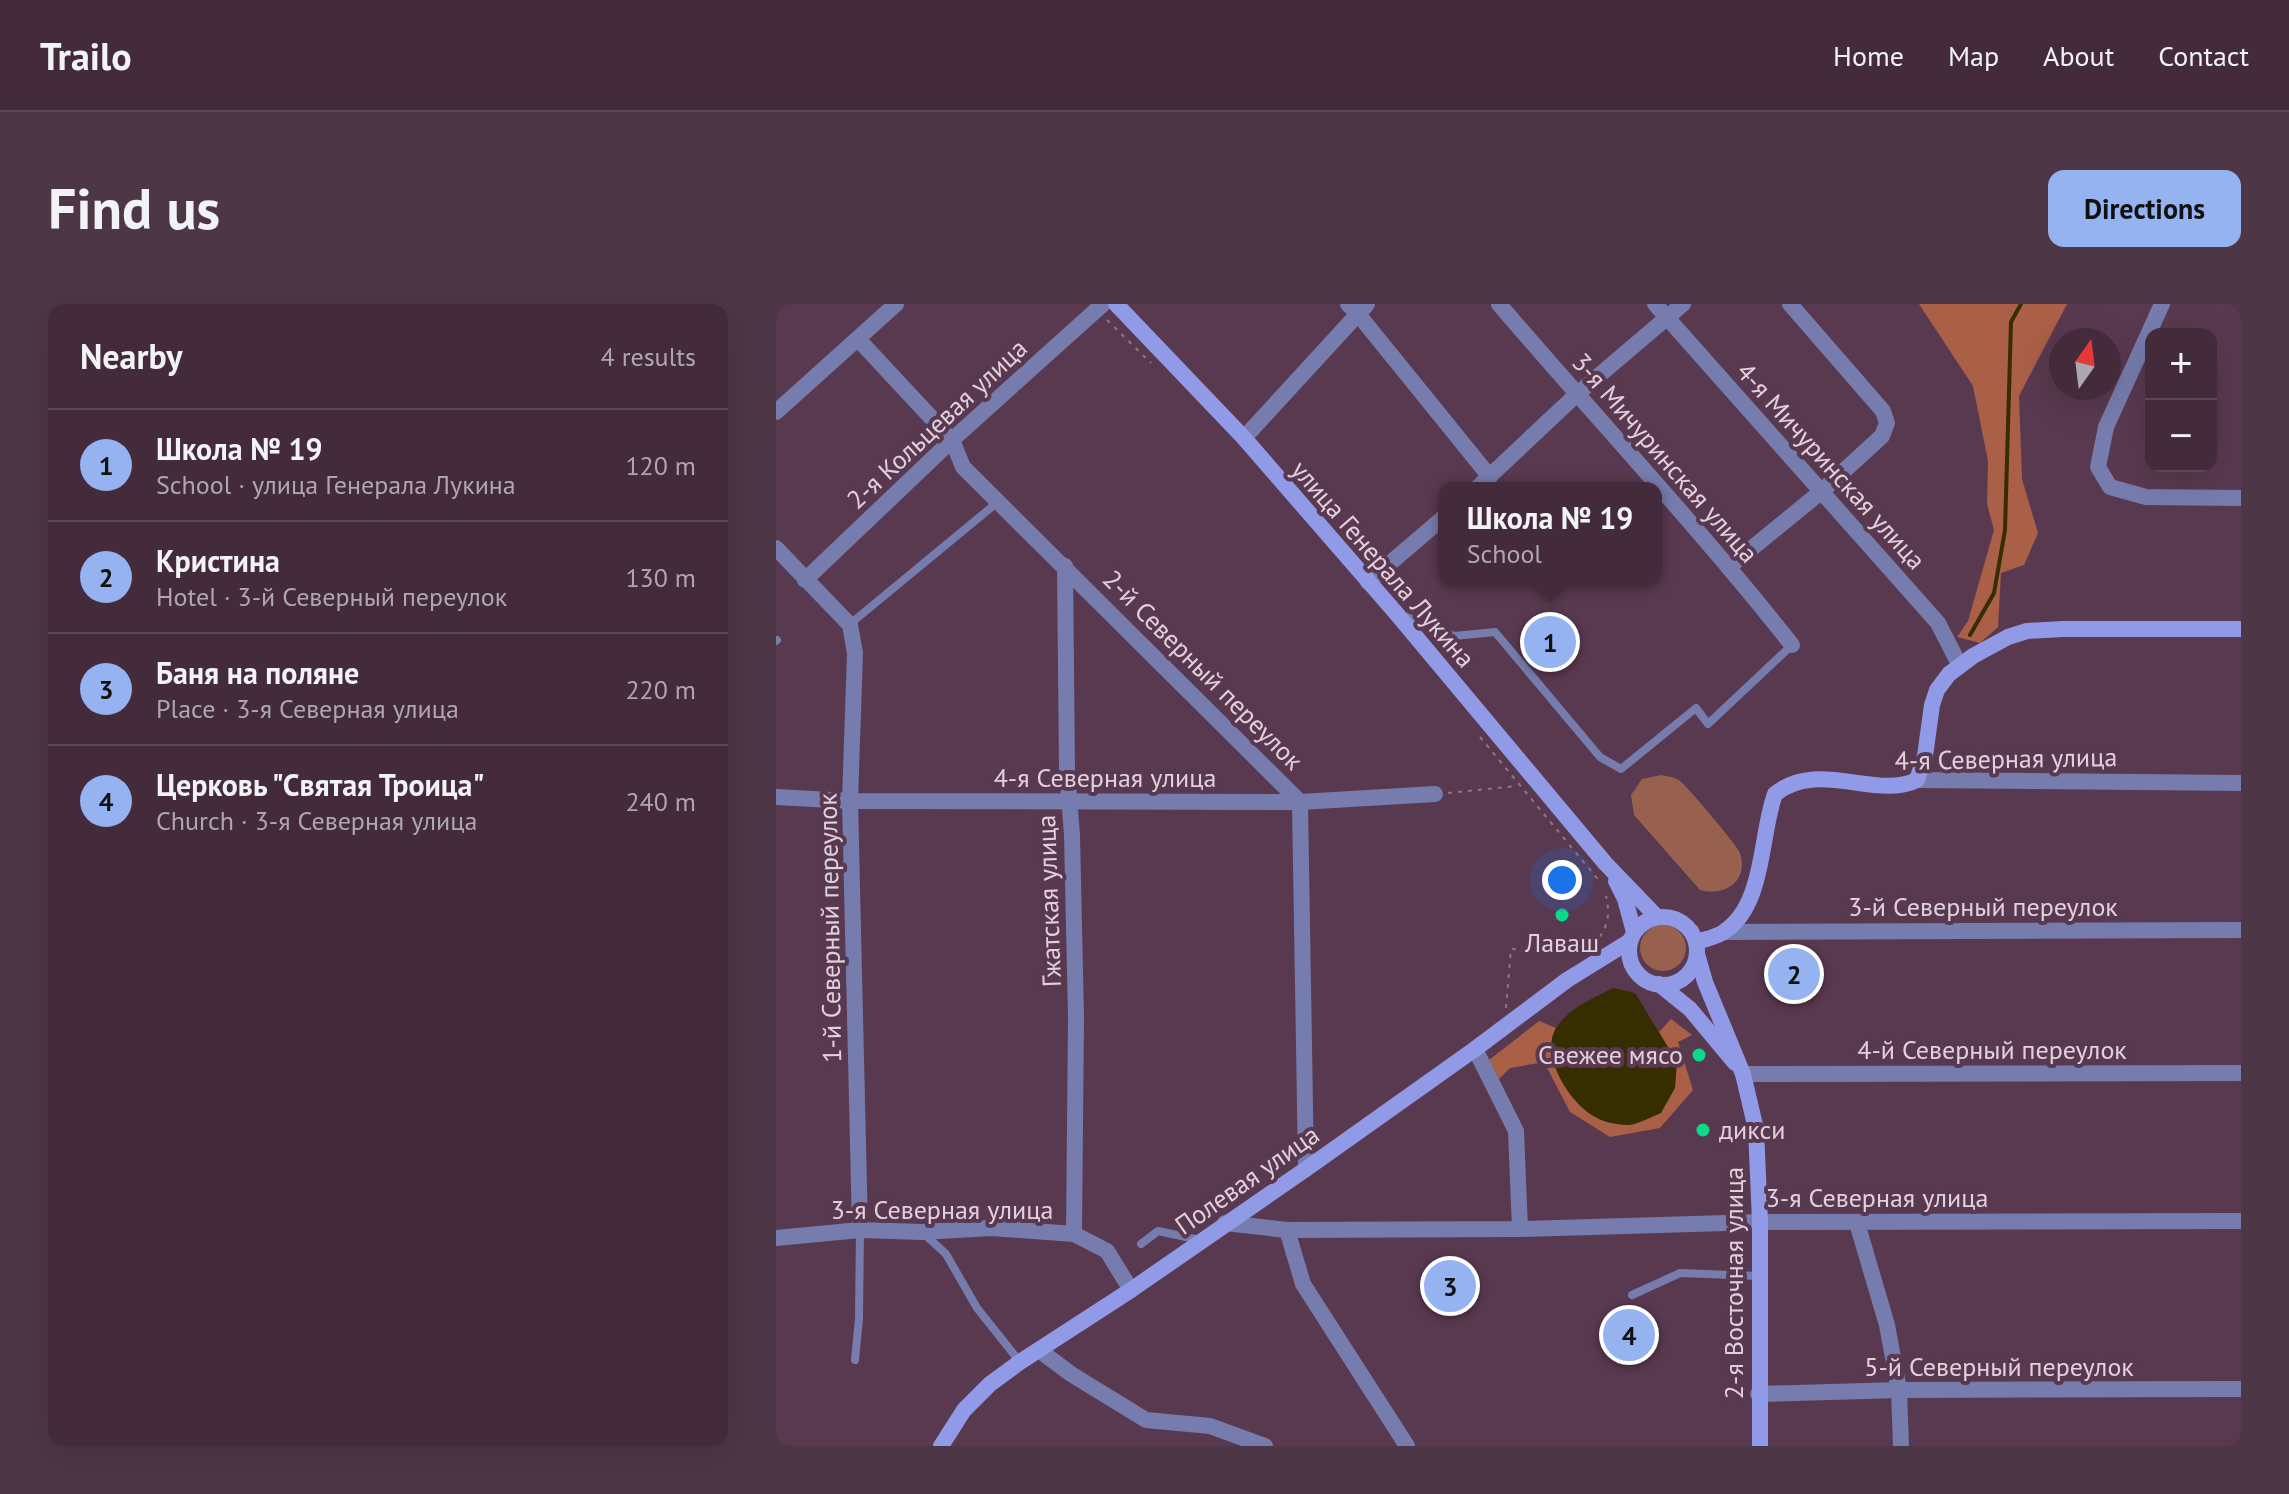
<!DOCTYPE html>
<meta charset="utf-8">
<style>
:root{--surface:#432b3b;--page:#4d3746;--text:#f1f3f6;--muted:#afa7af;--line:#5b4755;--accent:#95b2f1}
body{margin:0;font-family:"PT Sans",sans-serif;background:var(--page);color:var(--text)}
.controls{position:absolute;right:24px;top:24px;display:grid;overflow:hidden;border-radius:16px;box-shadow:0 8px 32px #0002}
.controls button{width:72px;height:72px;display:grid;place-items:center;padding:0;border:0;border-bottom:2px solid var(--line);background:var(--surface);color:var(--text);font:40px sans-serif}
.compass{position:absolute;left:1273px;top:24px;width:72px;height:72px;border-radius:50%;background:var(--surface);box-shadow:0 8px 32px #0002;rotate:14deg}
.you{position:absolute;left:786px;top:576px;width:28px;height:28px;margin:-20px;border:6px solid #fff;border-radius:50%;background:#1a73e8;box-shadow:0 0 0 12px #1a73e833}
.badge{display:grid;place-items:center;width:52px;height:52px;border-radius:50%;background:var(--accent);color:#111;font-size:26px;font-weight:700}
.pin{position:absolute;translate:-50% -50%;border:4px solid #fff;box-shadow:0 2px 8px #0006}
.popup{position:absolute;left:662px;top:178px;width:224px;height:104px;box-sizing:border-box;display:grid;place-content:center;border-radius:16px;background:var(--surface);filter:drop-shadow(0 2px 6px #0005);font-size:26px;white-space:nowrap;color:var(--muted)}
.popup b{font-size:30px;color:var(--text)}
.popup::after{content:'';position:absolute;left:50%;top:100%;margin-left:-16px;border:16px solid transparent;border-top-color:var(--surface)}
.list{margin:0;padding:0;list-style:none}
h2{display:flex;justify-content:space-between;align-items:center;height:104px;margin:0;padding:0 32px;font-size:34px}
h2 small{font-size:26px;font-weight:400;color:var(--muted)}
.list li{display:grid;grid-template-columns:52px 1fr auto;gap:24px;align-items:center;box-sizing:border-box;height:112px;padding:0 32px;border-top:2px solid var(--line)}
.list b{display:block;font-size:30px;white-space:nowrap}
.list p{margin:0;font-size:26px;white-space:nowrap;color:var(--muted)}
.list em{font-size:26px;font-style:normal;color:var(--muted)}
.map{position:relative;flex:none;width:1465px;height:1142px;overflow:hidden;border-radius:16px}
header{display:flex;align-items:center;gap:48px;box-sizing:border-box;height:112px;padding:0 40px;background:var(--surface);border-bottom:2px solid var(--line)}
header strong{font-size:38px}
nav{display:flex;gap:44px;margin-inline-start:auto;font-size:28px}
.intro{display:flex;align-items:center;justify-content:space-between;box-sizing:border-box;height:192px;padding:0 48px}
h1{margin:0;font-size:56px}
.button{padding:20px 36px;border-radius:16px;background:var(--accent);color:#111;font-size:28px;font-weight:700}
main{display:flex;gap:48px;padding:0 48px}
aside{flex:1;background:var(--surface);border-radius:16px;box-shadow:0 8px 32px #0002}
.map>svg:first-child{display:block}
.green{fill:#98604e}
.forest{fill:#aa5f47}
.water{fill:#362d00}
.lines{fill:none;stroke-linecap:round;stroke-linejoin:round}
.stream{stroke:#362d00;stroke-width:4}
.path{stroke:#907587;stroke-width:2;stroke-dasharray:4 6;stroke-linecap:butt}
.lane{stroke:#767cad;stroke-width:8}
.street{stroke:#767cad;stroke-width:16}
.secondary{stroke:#919ae6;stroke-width:16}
.poi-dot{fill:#0cd98a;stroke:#59394f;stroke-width:3}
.labels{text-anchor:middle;stroke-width:8;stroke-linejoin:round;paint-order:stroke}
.street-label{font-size:26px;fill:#e3d0dd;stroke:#59394f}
.poi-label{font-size:26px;fill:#e3d0dd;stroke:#59394f}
</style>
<header>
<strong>Trailo</strong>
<nav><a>Home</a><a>Map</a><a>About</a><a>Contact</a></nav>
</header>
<div class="intro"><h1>Find us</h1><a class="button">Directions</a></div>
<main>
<aside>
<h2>Nearby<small>4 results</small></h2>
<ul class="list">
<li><span class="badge">1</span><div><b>Школа № 19</b><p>School · улица Генерала Лукина</p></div><em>120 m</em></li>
<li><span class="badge">2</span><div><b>Кристина</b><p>Hotel · 3-й Северный переулок</p></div><em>130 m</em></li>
<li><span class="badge">3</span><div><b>Баня на поляне</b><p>Place · 3-я Северная улица</p></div><em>220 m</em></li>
<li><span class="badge">4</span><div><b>Церковь &quot;Святая Троица&quot;</b><p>Church · 3-я Северная улица</p></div><em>240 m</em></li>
</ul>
</aside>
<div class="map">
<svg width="1465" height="1142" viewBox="0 0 1465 1142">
<rect width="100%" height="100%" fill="#59394f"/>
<g class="green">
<path d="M885,471C890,472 898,473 903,476C910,481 962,542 964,549C973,577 949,593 924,586L858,511L855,491L866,475Z"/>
<circle cx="887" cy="644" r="23"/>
</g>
<g class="forest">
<polygon points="1143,0 1291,0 1243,92 1246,175 1262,229 1248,261 1225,269 1222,323 1204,339 1181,333 1192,317 1218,226 1211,200 1212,157 1197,82"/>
<polygon points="895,715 916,731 902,738 917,786 884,824 834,833 794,808 768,758 734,764 723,775 713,756 763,717 780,724 775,742 901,758 883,728"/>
</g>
<path class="water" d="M837,684L859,689L901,758L899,784L885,809C875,813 861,821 851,821C843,821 827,818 821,814C794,801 761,749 782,721C795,703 818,694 837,684Z"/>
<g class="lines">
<polyline class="stream" points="1194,331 1218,289 1229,226 1235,18 1245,0"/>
<g class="path">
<polyline points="331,16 375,59"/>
<polyline points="704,433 825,579"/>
<polyline points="672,489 741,482"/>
<polyline points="893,607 907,612 922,624"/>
<path d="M818,641C831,624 835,613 830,592"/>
<polyline points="730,704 735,645 806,649"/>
</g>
<g class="lane">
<polyline points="628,312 678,332 719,328 824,453 845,465 920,404 932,420 1016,341"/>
<polyline points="74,320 223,197"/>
<polyline points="0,337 1,336"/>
<polyline points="146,928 170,950 201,1004 244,1058"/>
<polyline points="365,940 382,927 424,936"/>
<polyline points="856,991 904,969 983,972"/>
<polyline points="79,1056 83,1015 84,926"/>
</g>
<g class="street">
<polyline points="572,0 582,10 714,173"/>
<path d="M723,0C820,114 923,223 1016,341"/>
<polyline points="879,0 1162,319 1184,362"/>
<polyline points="1386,0 1330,123 1322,163 1334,183 1370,193 1465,194"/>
<polyline points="82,35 176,136 187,163 524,498 530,865"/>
<polyline points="0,108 120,0"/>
<polyline points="468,134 591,0"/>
<polyline points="701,184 800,91 907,0"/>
<polyline points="0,244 74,321 79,349 74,497 84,926"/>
<polyline points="289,262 291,467 296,531 300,713 298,930"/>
<polyline points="954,262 1046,187 1106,132 1111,119 1107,107 1014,0"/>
<polyline points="29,276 176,136 327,0"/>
<polyline points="592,278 668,213"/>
<polyline points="1141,476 1465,479"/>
<polyline points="0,493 74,497 524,498 659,490"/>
<polyline points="949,628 1465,626"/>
<polyline points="699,745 740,827 744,925"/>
<polyline points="967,770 1465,769"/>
<polyline points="449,919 511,926 744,925 984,918 1465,917"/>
<polyline points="1081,919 1111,1021 1123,1086 1125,1142"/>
<polyline points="511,926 527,980 631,1142"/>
<polyline points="0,934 84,926 146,928 215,924 298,930 331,947 355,986"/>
<polyline points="263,1046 295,1070 370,1116 434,1122 489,1142"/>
<polyline points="982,1090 1123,1086 1465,1085"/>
</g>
<g class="secondary">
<polyline points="340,0 468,134 620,309 829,559 881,613"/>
<polyline points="840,577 849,595 858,628"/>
<circle cx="887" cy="647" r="34"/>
<path d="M920,638C929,635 942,633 949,627C989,600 984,530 999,490C1042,455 1100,496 1141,476L1149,452L1156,401L1161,386L1173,370L1197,352L1232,333L1251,327L1287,325H1465"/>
<polyline points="921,650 929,678 967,770 980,825 984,918 984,1142"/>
<polyline points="883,680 914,705 959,759"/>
<polyline points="165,1142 188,1106 214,1080 244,1058 355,986 530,865 699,745 791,676 854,637"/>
</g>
</g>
<g class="poi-dot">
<circle cx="786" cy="611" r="8"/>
<circle cx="923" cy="751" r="8"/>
<circle cx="927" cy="826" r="8"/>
</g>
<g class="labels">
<g class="street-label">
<text transform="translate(161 120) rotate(-43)" y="9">2-я Кольцевая улица</text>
<text transform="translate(889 154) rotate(49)" y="9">3-я Мичуринская улица</text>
<text transform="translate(1055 162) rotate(48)" y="9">4-я Мичуринская улица</text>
<text transform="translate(607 260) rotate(49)" y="9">улица Генерала Лукина</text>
<text transform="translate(427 366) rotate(45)" y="9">2-й Северный переулок</text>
<text transform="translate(1230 455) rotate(-1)" y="9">4-я Северная улица</text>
<text x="329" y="483">4-я Северная улица</text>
<text transform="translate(273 597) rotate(-92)" y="9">Гжатская улица</text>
<text x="1207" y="612">3-й Северный переулок</text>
<text transform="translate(54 624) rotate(-91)" y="9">1-й Северный переулок</text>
<text x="1216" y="755">4-й Северный переулок</text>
<text transform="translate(471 876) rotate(-35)" y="9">Полевая улица</text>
<text x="1101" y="903">3-я Северная улица</text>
<text x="166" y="915">3-я Северная улица</text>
<text transform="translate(958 979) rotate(-90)" y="9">2-я Восточная улица</text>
<text x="1223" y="1072">5-й Северный переулок</text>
</g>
<g class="poi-label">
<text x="786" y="648">Лаваш</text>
<text x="907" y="760" text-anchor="end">Свежее мясо</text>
<text x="943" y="835" text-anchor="start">дикси</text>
</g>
</g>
</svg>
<div class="controls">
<button>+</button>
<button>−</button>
</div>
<svg class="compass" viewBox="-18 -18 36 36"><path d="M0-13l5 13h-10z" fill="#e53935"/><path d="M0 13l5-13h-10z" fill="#afa7af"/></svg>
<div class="you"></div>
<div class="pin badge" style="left:774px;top:338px">1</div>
<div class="popup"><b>Школа № 19</b>School</div>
<div class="pin badge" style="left:1018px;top:670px">2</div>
<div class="pin badge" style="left:674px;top:982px">3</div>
<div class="pin badge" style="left:853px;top:1031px">4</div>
</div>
</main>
